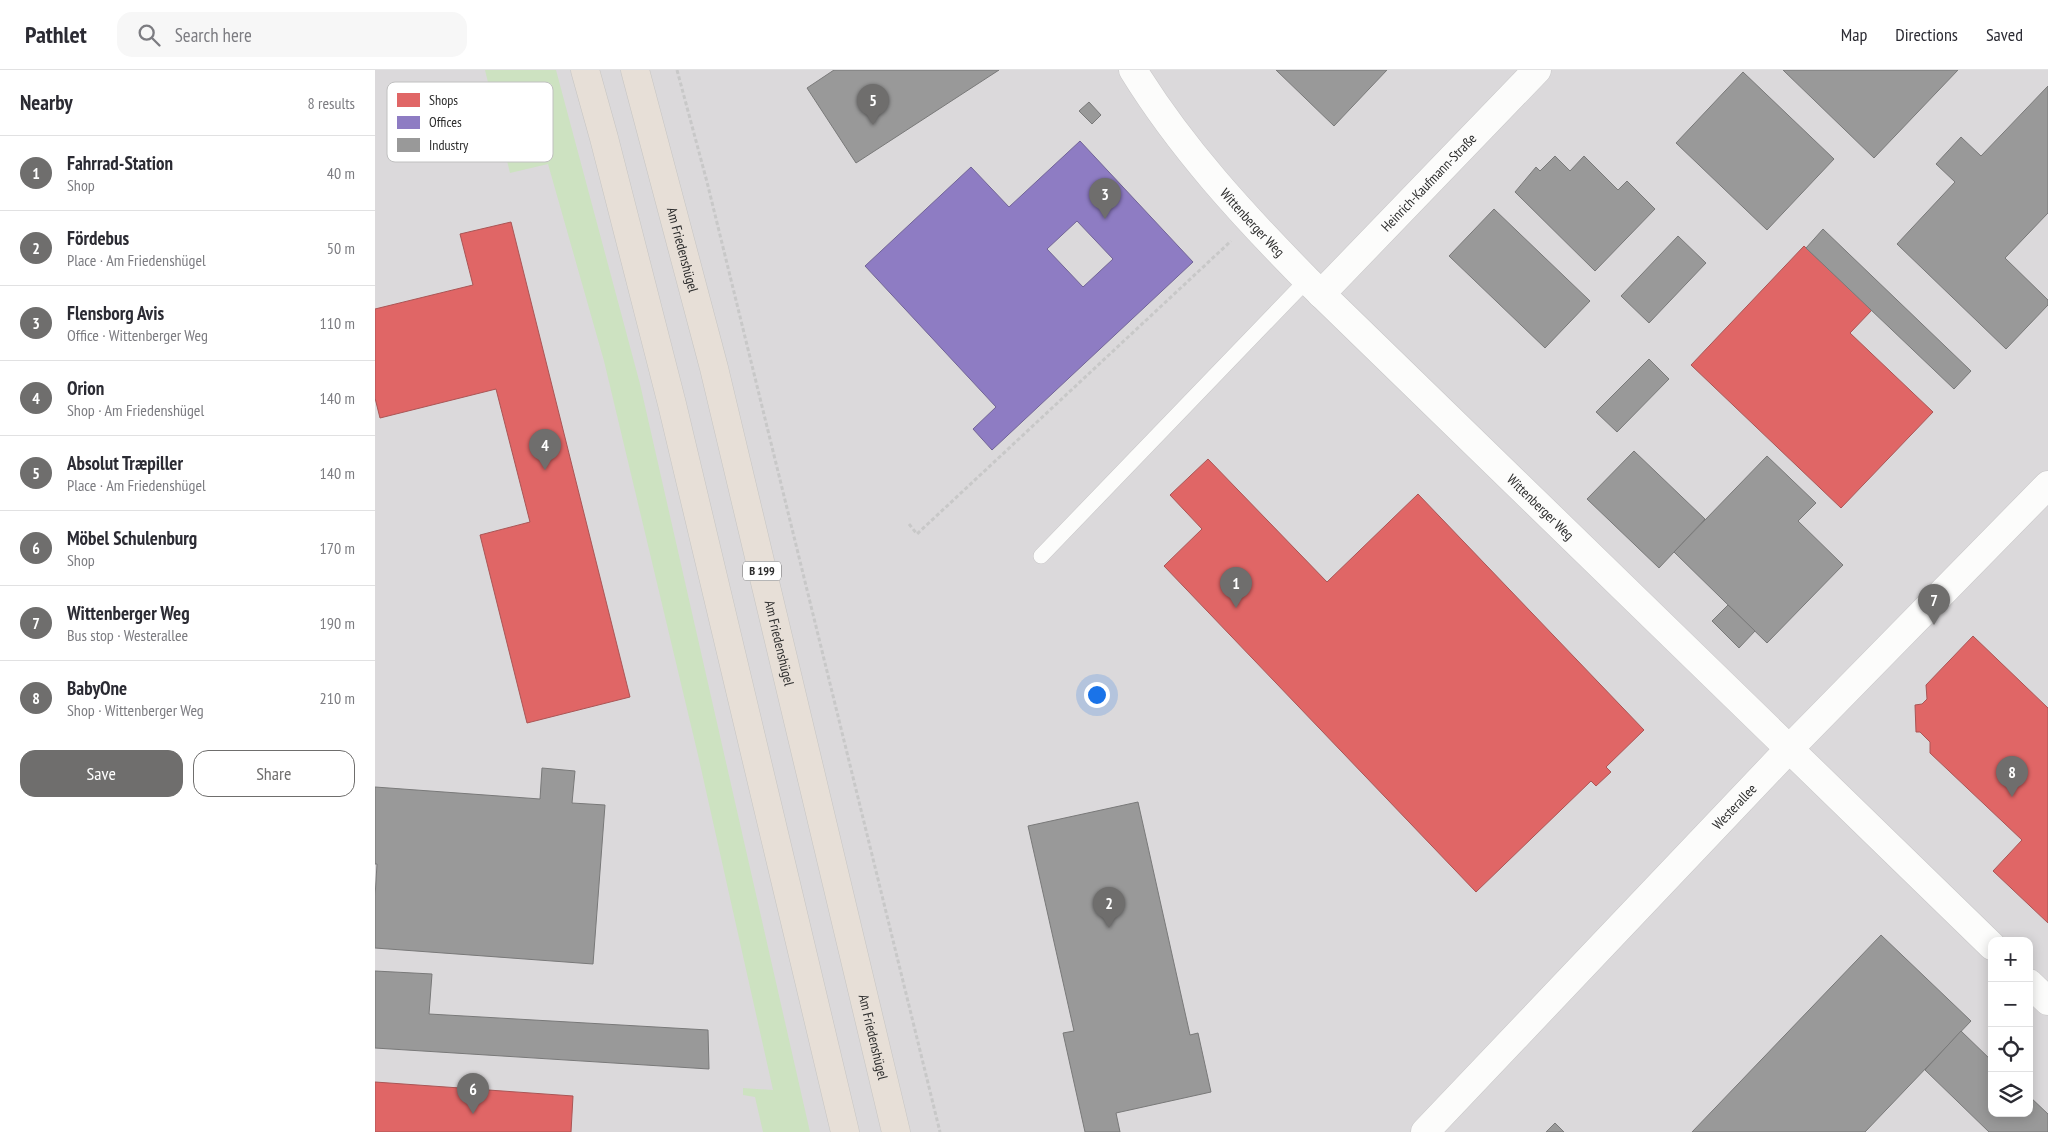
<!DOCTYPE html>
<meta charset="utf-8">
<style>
:root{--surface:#fff;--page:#f7f7f7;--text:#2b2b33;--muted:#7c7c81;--line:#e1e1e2;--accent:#6f6e6d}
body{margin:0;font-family:"PT Sans Narrow",sans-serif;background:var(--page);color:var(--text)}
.controls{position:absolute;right:15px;bottom:15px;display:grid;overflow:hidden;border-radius:10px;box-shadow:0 2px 12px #0003}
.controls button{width:45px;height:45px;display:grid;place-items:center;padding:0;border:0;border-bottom:1px solid var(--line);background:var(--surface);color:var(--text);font:25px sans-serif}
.you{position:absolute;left:721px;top:624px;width:18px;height:18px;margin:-12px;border:4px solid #fff;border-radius:50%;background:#1a73e8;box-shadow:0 0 0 8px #1a73e833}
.badge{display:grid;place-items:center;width:32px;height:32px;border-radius:50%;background:var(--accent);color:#fff;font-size:16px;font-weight:700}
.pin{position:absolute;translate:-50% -41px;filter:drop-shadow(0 1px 2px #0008)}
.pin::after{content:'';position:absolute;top:26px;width:18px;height:15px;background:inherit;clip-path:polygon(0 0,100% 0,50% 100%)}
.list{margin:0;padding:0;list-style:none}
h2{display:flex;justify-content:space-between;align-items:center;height:65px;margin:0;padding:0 20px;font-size:21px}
h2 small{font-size:16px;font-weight:400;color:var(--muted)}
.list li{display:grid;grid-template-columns:32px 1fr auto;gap:15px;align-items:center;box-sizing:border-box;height:75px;padding:0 20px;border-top:1px solid var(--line)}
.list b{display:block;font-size:19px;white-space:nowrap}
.list p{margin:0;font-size:16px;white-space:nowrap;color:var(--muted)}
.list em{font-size:16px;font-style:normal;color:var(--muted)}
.actions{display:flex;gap:10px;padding:15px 20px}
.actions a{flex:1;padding:11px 0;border:1px solid var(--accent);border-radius:15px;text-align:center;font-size:18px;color:var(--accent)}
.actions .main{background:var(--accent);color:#fff}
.icon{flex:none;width:28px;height:28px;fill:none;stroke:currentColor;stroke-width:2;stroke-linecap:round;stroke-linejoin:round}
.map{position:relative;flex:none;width:1673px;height:1062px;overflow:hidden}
header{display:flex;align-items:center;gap:30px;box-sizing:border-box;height:70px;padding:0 25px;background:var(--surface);border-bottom:1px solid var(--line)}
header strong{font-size:24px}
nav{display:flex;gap:28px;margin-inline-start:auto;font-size:18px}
.search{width:350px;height:45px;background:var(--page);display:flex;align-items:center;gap:12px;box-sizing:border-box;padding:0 18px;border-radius:15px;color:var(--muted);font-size:19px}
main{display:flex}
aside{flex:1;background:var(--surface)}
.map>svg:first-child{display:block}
.industrial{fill:#dbd9db;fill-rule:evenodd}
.green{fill:#cde2c1}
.shops{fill:#e06666;stroke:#a55}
.offices{fill:#8e7cc3;stroke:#716496;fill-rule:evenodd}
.industry{fill:#999;stroke:#797979}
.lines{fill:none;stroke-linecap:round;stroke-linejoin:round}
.lane-casing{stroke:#c7c6c7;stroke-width:16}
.street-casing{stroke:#c7c6c7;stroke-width:29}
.secondary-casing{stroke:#c7c6c7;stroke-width:29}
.highway-casing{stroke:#c6c5c3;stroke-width:29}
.path{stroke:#c8c8c8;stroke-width:3;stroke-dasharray:4 2.5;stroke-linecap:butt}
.lane{stroke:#fcfcfb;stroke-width:15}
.street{stroke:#fcfcfb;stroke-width:28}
.secondary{stroke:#fcfcfb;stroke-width:28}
.highway{stroke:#e7dfd7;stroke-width:28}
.labels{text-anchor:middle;stroke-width:5;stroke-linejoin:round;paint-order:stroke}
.shield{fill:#fff;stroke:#6c6c6c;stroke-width:1}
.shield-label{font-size:12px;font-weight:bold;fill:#2d2d2d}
.street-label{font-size:14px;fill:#2d2d2d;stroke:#fff}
.key{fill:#fff;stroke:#c0c0c0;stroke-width:1}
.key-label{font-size:14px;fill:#2d2d2d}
</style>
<header>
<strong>Pathlet</strong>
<div class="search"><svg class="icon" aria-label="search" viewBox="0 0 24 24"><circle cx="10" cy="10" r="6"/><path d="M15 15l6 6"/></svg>Search here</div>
<nav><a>Map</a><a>Directions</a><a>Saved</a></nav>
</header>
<main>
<aside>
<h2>Nearby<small>8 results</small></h2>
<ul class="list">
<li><span class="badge">1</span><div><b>Fahrrad-Station</b><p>Shop</p></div><em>40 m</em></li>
<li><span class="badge">2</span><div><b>Fördebus</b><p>Place · Am Friedenshügel</p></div><em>50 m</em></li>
<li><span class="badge">3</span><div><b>Flensborg Avis</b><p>Office · Wittenberger Weg</p></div><em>110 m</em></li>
<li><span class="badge">4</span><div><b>Orion</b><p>Shop · Am Friedenshügel</p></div><em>140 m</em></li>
<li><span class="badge">5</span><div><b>Absolut Træpiller</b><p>Place · Am Friedenshügel</p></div><em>140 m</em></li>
<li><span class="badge">6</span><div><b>Möbel Schulenburg</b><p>Shop</p></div><em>170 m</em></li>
<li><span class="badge">7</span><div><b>Wittenberger Weg</b><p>Bus stop · Westerallee</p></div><em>190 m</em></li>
<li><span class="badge">8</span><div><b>BabyOne</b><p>Shop · Wittenberger Weg</p></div><em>210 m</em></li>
</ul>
<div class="actions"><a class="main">Save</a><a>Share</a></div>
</aside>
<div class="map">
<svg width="1673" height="1062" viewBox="0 0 1673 1062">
<rect width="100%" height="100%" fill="#eae8e5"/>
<path class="industrial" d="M0,0H1673V1062H0ZM1617,871H1654V1043H1617Z"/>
<polygon class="green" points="110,0 181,0 265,314 435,1062 388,1062 380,1027 368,1025 368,1018 398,1020 323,685 229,291 173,94 135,103"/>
<g class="shops">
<polygon points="136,152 255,627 152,653 105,465 155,452 121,319 5,348 0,328 0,239 98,215 85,164"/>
<polygon points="1429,176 1497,240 1475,263 1558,342 1466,438 1316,295"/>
<polygon points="833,389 952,512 1043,424 1269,660 1231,697 1236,702 1221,716 1216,711 1101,822 789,496 827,459 795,425"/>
<polygon points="1598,566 1673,638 1673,853 1618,801 1647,770 1555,683 1555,672 1545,662 1541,662 1540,635 1547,634 1552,629 1551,615"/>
<polygon points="0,1012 198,1026 196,1062 0,1062"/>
</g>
<path class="offices" d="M705,71L818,192L617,380L598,359L621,337L490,196L596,97L634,137ZM702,151L738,189L708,217L672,179Z"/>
<g class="industry">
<polygon points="459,0 624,0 481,93 432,18"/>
<polygon points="901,0 1012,0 959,56"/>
<polygon points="1408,0 1583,0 1499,88"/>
<polygon points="1368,2 1459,89 1392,160 1301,73"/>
<polygon points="1673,16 1673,143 1630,188 1673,230 1673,235 1631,279 1522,174 1580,112 1561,94 1586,67 1606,86"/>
<polygon points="714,32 726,45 717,54 704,41"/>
<polygon points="1180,86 1195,101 1209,86 1243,120 1252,111 1280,139 1220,201 1140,122 1161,97 1165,101"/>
<polygon points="1119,139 1215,231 1170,278 1074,186"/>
<polygon points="1448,159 1596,301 1579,319 1431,178"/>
<polygon points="1303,166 1331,193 1274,253 1246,226"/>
<polygon points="1274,289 1294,309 1242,362 1221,342"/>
<polygon points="1259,381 1330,449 1284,498 1212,429"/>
<polygon points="1392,386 1441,433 1423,451 1468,495 1392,573 1299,482"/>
<polygon points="1353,535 1380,561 1364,578 1337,551"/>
<polygon points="167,698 200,701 197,733 230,735 218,894 0,878 0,827 2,794 0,794 0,717 165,729"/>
<polygon points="763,732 815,965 823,963 836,1022 741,1043 745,1062 710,1062 688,963 699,961 653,756"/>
<polygon points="1506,865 1596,951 1490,1062 1317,1062"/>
<polygon points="0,901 57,904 54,944 333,960 334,999 0,978"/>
<polygon points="1586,961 1617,991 1617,1043 1654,1043 1654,1026 1673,1044 1673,1062 1614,1062 1550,1000"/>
<polygon points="1180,1053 1189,1062 1171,1062"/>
</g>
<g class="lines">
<defs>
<polyline id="lane" points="666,486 932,210"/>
<g id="street">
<path id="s1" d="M758,0C806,78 868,145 932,210L1617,876"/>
<path id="s2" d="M946,224L1162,0"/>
<polyline points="1654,913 1673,931"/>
</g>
<g id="secondary">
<path id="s3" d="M1050,1062L1415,678L1673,415"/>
</g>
<g id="highway">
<polyline points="210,0 229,68 297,334 470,1062"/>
<path id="s4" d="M260,0L339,298L521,1062"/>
</g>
</defs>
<use href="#lane" class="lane-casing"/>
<use href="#street" class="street-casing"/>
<use href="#secondary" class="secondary-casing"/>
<use href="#highway" class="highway-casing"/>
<g class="path">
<polyline points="302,0 332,112 565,1062"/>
<polyline points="534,454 542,464 856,171"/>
</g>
<use href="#lane" class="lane"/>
<use href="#street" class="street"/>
<use href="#secondary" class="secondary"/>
<use href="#highway" class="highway"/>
</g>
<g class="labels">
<rect class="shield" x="368" y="491.5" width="38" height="19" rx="4"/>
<g class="shield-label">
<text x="387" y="505">B 199</text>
</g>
<g class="street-label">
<text dy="5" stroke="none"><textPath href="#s2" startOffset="155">Heinrich-Kaufmann-Straße</textPath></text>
<text dy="5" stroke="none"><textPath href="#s1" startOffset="194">Wittenberger Weg</textPath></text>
<text dy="5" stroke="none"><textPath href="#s4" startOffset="186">Am Friedenshügel</textPath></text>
<text dy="5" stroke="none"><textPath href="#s1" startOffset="599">Wittenberger Weg</textPath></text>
<text dy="5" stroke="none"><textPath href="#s4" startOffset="591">Am Friedenshügel</textPath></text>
<text dy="5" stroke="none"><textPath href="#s3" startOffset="449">Westerallee</textPath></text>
<text dy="5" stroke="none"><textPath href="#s4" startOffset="996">Am Friedenshügel</textPath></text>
</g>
</g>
<rect x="12" y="12" width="166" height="80" rx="8" class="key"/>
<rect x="22" y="23" width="23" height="14" fill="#e06666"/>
<rect x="22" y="46" width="23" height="13" fill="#8e7cc3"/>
<rect x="22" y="68" width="23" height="14" fill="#999"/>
<g class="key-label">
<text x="54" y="35">Shops</text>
<text x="54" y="57">Offices</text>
<text x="54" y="80">Industry</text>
</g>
</svg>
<div class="controls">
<button>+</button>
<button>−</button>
<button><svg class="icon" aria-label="locate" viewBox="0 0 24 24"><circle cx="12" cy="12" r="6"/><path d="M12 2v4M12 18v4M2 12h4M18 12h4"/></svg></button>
<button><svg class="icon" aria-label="layers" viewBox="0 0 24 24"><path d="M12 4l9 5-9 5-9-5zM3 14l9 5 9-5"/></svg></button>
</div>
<div class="you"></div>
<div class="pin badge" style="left:861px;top:538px">1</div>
<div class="pin badge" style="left:734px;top:858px">2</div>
<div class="pin badge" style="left:730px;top:149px">3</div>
<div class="pin badge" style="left:170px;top:400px">4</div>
<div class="pin badge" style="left:498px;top:55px">5</div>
<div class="pin badge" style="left:98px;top:1044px">6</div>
<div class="pin badge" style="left:1559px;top:555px">7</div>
<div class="pin badge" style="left:1637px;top:727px">8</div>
</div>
</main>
